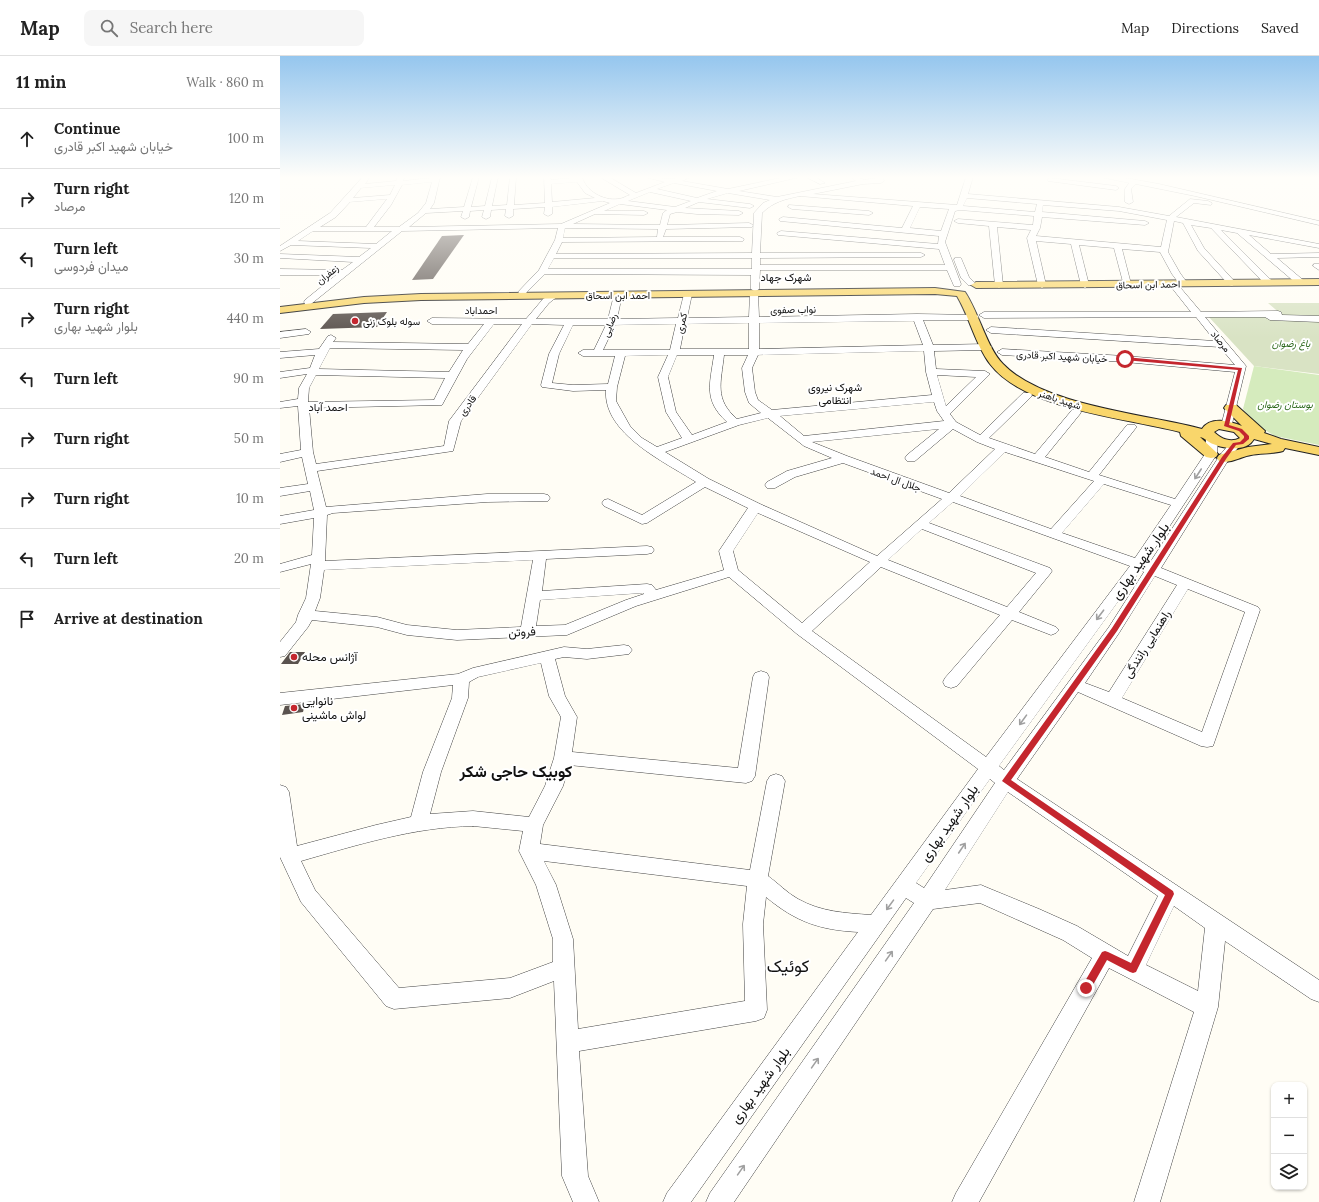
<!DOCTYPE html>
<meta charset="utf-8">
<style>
:root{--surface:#fff;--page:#f6f6f6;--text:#222;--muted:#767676;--line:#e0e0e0}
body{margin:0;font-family:Lora,Vazirmatn,serif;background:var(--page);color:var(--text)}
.controls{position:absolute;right:12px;bottom:12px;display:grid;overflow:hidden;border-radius:8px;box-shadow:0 1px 3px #0004}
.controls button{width:36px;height:36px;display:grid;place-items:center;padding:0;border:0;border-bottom:1px solid var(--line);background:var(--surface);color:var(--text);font:20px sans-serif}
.stop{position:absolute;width:12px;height:12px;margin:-9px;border:3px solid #c4262e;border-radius:50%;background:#fff}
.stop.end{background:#c4262e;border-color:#fff;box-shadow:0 1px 4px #0008}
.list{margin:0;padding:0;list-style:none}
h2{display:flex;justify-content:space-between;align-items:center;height:52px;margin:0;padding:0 16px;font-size:17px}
h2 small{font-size:13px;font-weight:400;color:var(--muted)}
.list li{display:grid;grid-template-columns:26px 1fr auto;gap:12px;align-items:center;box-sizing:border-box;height:60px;padding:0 16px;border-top:1px solid var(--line)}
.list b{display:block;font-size:15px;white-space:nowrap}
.list p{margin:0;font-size:13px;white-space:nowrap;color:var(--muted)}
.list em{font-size:13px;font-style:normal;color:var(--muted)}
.icon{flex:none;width:22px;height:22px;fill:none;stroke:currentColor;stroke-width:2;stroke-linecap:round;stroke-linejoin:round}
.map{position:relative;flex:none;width:1039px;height:1146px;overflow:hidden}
header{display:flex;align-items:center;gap:24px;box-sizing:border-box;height:56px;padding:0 20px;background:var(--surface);border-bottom:1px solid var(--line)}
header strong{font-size:19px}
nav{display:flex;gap:22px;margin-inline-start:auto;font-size:14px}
.search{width:280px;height:36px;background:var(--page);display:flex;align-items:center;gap:10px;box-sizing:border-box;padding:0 14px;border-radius:8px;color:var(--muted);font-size:15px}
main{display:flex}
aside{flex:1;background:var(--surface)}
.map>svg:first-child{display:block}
.green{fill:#d5ebbd}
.cemetery{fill:#d9e3c4}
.building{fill:#5a524d}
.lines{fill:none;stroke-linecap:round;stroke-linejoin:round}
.minor-casing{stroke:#444;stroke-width:1}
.major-casing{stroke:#222;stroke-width:2}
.minor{fill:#fff;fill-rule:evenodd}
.major{fill:#f9d66b;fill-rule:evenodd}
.oneway{stroke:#a0a0a0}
.route{fill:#c4262e}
.poi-dot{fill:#c4262e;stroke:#fff;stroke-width:1.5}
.labels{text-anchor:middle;stroke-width:4;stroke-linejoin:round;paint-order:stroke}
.far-street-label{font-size:10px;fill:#111;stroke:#fff}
.far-poi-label{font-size:10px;fill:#111;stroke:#fff;text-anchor:start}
.far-park-label{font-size:10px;font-style:italic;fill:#2f6b1f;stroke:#fff}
.far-neighbourhood-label{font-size:11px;fill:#111;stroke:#fff}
.street-label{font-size:12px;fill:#111;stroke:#fff}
.poi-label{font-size:12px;fill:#111;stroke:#fff;text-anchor:start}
.near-street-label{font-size:14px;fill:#111;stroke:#fff}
.district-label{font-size:16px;font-weight:bold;fill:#111;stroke:#fff}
.near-quarter-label{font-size:17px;fill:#111;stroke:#fff}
</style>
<header>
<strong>Map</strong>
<div class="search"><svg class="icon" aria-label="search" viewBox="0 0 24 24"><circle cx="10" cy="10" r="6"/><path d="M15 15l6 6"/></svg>Search here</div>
<nav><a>Map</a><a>Directions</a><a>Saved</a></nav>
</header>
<main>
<aside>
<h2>11 min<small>Walk · 860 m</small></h2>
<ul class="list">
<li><svg class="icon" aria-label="ahead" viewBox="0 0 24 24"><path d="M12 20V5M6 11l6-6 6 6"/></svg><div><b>Continue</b><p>خیابان شهید اکبر قادری</p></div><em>100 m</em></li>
<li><svg class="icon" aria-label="right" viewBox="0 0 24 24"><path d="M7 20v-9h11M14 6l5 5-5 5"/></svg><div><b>Turn right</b><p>مرصاد</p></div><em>120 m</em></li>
<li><svg class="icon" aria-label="left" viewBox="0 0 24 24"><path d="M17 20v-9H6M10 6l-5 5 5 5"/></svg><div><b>Turn left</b><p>میدان فردوسی</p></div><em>30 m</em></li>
<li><svg class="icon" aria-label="right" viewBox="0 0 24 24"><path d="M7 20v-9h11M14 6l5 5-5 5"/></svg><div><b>Turn right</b><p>بلوار شهید بهاری</p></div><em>440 m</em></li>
<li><svg class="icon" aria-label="left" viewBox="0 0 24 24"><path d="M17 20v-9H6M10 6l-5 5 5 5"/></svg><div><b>Turn left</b></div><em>90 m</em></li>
<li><svg class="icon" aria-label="right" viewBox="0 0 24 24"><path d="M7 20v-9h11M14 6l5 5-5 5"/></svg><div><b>Turn right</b></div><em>50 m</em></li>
<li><svg class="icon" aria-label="right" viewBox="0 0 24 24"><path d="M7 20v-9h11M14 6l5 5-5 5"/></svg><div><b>Turn right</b></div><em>10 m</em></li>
<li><svg class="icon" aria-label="left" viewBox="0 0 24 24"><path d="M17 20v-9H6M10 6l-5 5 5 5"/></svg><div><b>Turn left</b></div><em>20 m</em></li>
<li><svg class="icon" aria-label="arrive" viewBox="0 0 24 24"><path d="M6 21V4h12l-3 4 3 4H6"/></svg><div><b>Arrive at destination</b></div></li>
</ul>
</aside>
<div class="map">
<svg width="1039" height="1146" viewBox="0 0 1039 1146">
<rect width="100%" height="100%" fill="#fffdf5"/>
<polygon class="green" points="974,310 1039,319 1039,389 995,380 975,368 963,353"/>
<polygon class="cemetery" points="988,247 1039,247 1039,318 974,310 928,260 1002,259"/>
<g class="building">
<polygon points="184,179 153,223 132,224 162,180"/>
<polygon points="107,256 97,271 40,273 53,258"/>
<polygon points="10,596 25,596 18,608 1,608"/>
<polygon points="25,648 23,656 2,659 5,650"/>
</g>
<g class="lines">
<defs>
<g id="minor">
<path d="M83,121H90L85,128L116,125L118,121H124L123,125L160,121L154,147L150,153L184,151L193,121H199L191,151L205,150L212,121H218L212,150L227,149L230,121H236L234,149L265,147L264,121H270L271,124L302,121C306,135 323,145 338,143C342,143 346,140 350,139L320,121H329L356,137L385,126L365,121L393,123L399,121H410L402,125L448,133L505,121H520L459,135L497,141L576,125L571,121H578L584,124L603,121L604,125L601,127L583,128L533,138L677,149L686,121H693L688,138L839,151L889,160L910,143L928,145L932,147L931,149L914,147L896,161L1039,188V192L969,179L991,198L1039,197V201L997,202L1023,224L1024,226L1020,229L1017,228L957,177L941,174L992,225L993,227L992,229H986L931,172L911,169L924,192L956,227L952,230L949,229L918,195L903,167L894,165L888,196L900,217L908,228L907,230H901L892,218L880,196L842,193L851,228L847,231L844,230L834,192L799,189L809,229L805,232L801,229L791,188L756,185L766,229L762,232L758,229L747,182L751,174L717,171L723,229L719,232L715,229L709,170L678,167L674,165L678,163L753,169L754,160L680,154L675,155L665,186L681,228L680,230H674L667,214H480L479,233L475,236L478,238L479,261L637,258L697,259L699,261L694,264H643L653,289L707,288L712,291L707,294L654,295L656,313L705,315L710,318L670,358L676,366L700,379L743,337H751L752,339L751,341L709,382L755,398L792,354H800L801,356L800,358L765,401L809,416L847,369H855L857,371L855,373L819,419L895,443L925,398L926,383L928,381H936L938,383L937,398L866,506L869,508L940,399L951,386H959L961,388L949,403L881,512L978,551L980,554L933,690L927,691L921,690L798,636L737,723L1039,924V946L1031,943L945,885L938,951L880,1146H854L914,956L829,912L699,1146H672L676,1137L812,902L783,884L700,847L653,853L454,1146H426L430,1137L634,847L626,842L411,1146H383L387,1137L578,876C540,874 516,866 486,841L483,868L487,954L484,962L476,965L299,995L308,1120L319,1146H293L282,1120L274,925L230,942L114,953L106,950L21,846L0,801V729L6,731L9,736L17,790L96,769L131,761L143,716L172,642L173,629L0,649V637L178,618L193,612L284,591L307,593L344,589L349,590L352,594L349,598L307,603L284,601L275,603L285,640L297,661L292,696L458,712L473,621L475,617L481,615L487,617L489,621L475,720L472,725L466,727L289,709L283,730L263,769L260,788L470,814L487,725L490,720L496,718L502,720L505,725L488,820C498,827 507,837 518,843C541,856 565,857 591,859L698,713L517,578L449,521L356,550L287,579L177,584L127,579L97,571L32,564L28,571L5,600L0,601V586L16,566L18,559L26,542L31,508L0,516V508L32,499L34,462L0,468V460L34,454L30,435L0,440V432L28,428L22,401L0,406V398L21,394L18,350L0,352V346L18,343L19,332L27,318L0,322V316L30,312L35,299L0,302V296L39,293L48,280L51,279L56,282L53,286L188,288L204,268H152L147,265L152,262L246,263L263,243L274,237L278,240L269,247L256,263H328L334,239L338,236L342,239L337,263L398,262L404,238L408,235L412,238L407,262L469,261L470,238L474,235L471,233V219L265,218L245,238L242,239L238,236L259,214L275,184L278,172L122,175L31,248H25L24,246L25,244L56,219H0V213L62,214L73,206L0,202V198L79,201L91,192L11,189L0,195V190L50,157ZM152,126L146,147L138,157L119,171H94L111,149L122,129ZM297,126L305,137L315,142L272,146L271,128ZM394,127L437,135L417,142L377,133ZM115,129L110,139L73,142L81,132ZM370,136L411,145L395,151L348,145ZM448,137L490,144L483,147L474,157L472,197L276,198L282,186L463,185L464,183L460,181H383L386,173L472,171L473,169L469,167L387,169L390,158L397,156L417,158L459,159L463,157L459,155L405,152L419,146L470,152L474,150L470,148L427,143ZM520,140L633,150L622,172L503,161L499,163L500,165L659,180L658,188L501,175L497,177L498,179L659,193L665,209H480V202L641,201L645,199L641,197H480L482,157C493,146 505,143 520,140ZM687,142L757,148L755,156L683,150ZM107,143L86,171H40L56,161L70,146ZM323,145L330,147L281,168L129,171L146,157L183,155L181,161L185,163L189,161L190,155L204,154L202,161L206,163L210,161L211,154L226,153L225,160L229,162L233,160V153L265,151L264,158L268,160L272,158V151ZM340,148L387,154L383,157L380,169L293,168L315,158L364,159L368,157L364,155H324ZM763,149L839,155L887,164L881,191L756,180L760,172L762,161L865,169L869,167L865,165L762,156ZM640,151L669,153L661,175L630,172ZM285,172L378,173L377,181L283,182ZM33,175H112L96,188L18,185ZM274,202H472V213H268ZM634,265L643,289L479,293V267ZM469,267V293H400L405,268ZM214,268H242L169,365L164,390L36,408L33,396L29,352L162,349L187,303ZM252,268L284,269L269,298L261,329L262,331L293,335L326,334C323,378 385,406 416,426L362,459L328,443L324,444L322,447L324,450L362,468L367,467L425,431L468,452L439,495L444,514L376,534L372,529L367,528L262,535L266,503L367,498L372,497L374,494L372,491L367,490L45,505L47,459L53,457L207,446L268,445L270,442L268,439L264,438H207L46,451L37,415L173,395L181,365ZM396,268L390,294H323L335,269ZM293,269H326L314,294H303L298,297L303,300H335L328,328L293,329L272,327L279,298ZM50,292L183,294L169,316L39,313ZM644,295L646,316L652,339L492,354L478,344L475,336L472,312L478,299ZM388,299L378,321L386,356L402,382L377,391L362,382L350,370L336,345L337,331L345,300ZM397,299H434C430,328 423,344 447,366L412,379L396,356L388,321ZM444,299H468L462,312L465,336L469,347L481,357L457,363C434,343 441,327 444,299ZM36,319L165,322L154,344L28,346L29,332ZM657,319L696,321L666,350ZM654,346L657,355L664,365L524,380L500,360ZM488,362L524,390L552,402L507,415L487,426L485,429L487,432H495L515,421L563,407L662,443L597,500L480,448L429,423L385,396L459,369ZM659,373L627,399L625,402L627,405H635L673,373L697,386L715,393L669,437L567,400L532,386ZM725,396L814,425L771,473L680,440ZM824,428L891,449L855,502L782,477ZM673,446L850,510L706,701L532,575L601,511L720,559L665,622L663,626L665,630L671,632L677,630L732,564L766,577L771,579L776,577L779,574L776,571L739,556L770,518L772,515L770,512L649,467ZM478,457L590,506L522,567L458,514L453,495ZM642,473L756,517L727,551L608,504ZM253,504L241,571L177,574L127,569L97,561L35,555L40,542L44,514ZM861,514L864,516L829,571L724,714L719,710ZM875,520L897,529L829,636L805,627L839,577ZM908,533L965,556L922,676L842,642ZM363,537L364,538L346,544L285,569L256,570L260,544ZM261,607L269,640L281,661L274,702L265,730L249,761L193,755L150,758L161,716L188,642L189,626L198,621ZM710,723L715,727L644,832L636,827ZM728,736L878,840L848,900L797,870L759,853L708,832L701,829L665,834ZM193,770L243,775L239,795L256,829L273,883V906L230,922L119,932L35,834L21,805C77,789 134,771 193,770ZM264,805L467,830L463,868L465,945L298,973L293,883L276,829ZM894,850L925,872L918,935L866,909Z"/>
<polygon points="526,121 535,121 545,127 540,128"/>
<polygon points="820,121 840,121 879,128 1039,165 1039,169 915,140 856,128 851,133 853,146 849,148 845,146 845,133 849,127"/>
<polygon points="770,122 836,130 839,132 836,134 768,125 768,123"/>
<polygon points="509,149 589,155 593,157 589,159 512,153 508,151"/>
<polygon points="675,202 681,202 689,221 695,227 694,229 688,229 681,222 674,204"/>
<polygon points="1034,208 1039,208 1039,214 1033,210"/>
<polygon points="896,229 899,230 921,256 998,255 1001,256 1002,259 1039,260 1039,266 990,264 985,261 925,261 966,310 951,372 947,373 941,370 955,316 845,306 722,299 717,296 722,293 845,300 955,309 940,291 711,277 706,274 711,271 935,285 916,261 704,262 699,259 704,256 911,256 892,232"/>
<polygon points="26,273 31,276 29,278 0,282 0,276"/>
</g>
<g id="major">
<polygon points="1039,223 1039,229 696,232 691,229 696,226"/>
<path d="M655,232L685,236C699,257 707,292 723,308C763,350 866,358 922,373C930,360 950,365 962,370L944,352L946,349H956L985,375L984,377L1001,383L1039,391V399L1005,392L1003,395C992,398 981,397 971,399C960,401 950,408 939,405L937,402L939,399L968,391L992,388L974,383C967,396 945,393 933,388C928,386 925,382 920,381L938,398L936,401L931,402L926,401L901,380L900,376C847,362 745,354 710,308C695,288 690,262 677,240L655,238L141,244L84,247L0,257V251L84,241L141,238ZM939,373L954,376L960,382C951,387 941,383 934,376Z"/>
</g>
</defs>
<use href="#minor" class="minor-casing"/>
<use href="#major" class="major-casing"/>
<use href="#minor" class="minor"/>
<use href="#major" class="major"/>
</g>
<defs><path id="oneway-shaft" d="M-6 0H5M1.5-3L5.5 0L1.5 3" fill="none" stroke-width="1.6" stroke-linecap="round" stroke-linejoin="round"/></defs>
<g class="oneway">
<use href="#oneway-shaft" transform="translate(918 418) rotate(123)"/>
<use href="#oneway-shaft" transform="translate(820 559) rotate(127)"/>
<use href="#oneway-shaft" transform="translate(743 664) rotate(126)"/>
<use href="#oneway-shaft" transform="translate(682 792) rotate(-56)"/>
<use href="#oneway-shaft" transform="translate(610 849) rotate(126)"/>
<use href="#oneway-shaft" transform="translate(609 900) rotate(-55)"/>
<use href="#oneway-shaft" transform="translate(535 1007) rotate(-55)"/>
<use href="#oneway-shaft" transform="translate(461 1114) rotate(-55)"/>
</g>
<linearGradient id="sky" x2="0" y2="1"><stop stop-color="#95c6ee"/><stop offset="0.43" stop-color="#fffefa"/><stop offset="1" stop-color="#fffefa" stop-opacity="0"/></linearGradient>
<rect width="1039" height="282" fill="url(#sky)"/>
<polygon class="route" points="845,301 962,312 949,369 962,373 969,380 969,383 963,388 956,389 946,403 837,575 731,724 893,835 894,838 856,916 853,917 850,916 827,904 809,936 806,937 803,936 801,932 822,896 825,895 828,896 851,907 885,839 722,725 832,572 942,401 953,387 960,386 964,382 964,380 959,375 944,370 958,314 844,304"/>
<g class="poi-dot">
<circle cx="75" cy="265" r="4"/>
<circle cx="14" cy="601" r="4"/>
<circle cx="14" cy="652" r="4"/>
</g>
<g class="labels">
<g class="far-street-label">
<text transform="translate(47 218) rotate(-39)" y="4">زعفران</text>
<text transform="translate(868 228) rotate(-1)" y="4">احمد ابن اسحاق</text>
<text x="338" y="243">احمد ابن اسحاق</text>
<text transform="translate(513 253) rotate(-1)" y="4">نواب صفوی</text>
<text x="201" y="258">احمداباد</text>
<text transform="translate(401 267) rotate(-77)" y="4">کمری</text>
<text transform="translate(329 269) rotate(-69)" y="4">رضایی</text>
<text transform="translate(941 285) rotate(50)" y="4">مرصاد</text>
<text transform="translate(782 300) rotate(3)" y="4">خیابان شهید اکبر قادری</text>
<text transform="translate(780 343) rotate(18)" y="4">شهید باهنر</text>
<text transform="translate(187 349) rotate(-54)" y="4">قادری</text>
<text transform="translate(616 423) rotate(20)" y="4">جلال ال احمد</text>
</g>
<g class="far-poi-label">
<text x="83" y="269">سوله بلوک زنی</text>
</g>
<g class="far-park-label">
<text x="1011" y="291">باغ رضوان</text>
<text x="1005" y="352">بوستان رضوان</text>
</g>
<g class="far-neighbourhood-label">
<text x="506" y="225">شهرک جهاد</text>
<text x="555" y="335">شهرک نیروی<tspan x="555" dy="13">انتظامی</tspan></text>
<text x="48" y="355">احمد آباد</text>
</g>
<g class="street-label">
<text transform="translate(242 576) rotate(-3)" y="4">فروتن</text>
<text transform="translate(867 588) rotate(-58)" y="4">راهنمایی رانندگی</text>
</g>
<g class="poi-label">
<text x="22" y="605">آژانس محله</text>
<text x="22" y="649">نانوایی<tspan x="22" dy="14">لواش ماشینی</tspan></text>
</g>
<g class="near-street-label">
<text transform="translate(860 505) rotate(-55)" y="5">بلوار شهید بهاری</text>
<text transform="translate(669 767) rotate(-55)" y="5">بلوار شهید بهاری</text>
<text transform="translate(480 1029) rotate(-54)" y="5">بلوار شهید بهاری</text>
</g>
<g class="district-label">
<text x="236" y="721">کوبیک حاجی شکر</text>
</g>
<g class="near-quarter-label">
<text x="508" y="916">کوئیک</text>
</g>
</g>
</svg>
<div class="controls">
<button>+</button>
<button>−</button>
<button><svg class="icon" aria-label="layers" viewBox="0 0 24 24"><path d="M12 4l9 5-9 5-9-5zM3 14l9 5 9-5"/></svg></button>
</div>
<div class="stop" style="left:845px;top:303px"></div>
<div class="stop end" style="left:806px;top:932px"></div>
</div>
</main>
